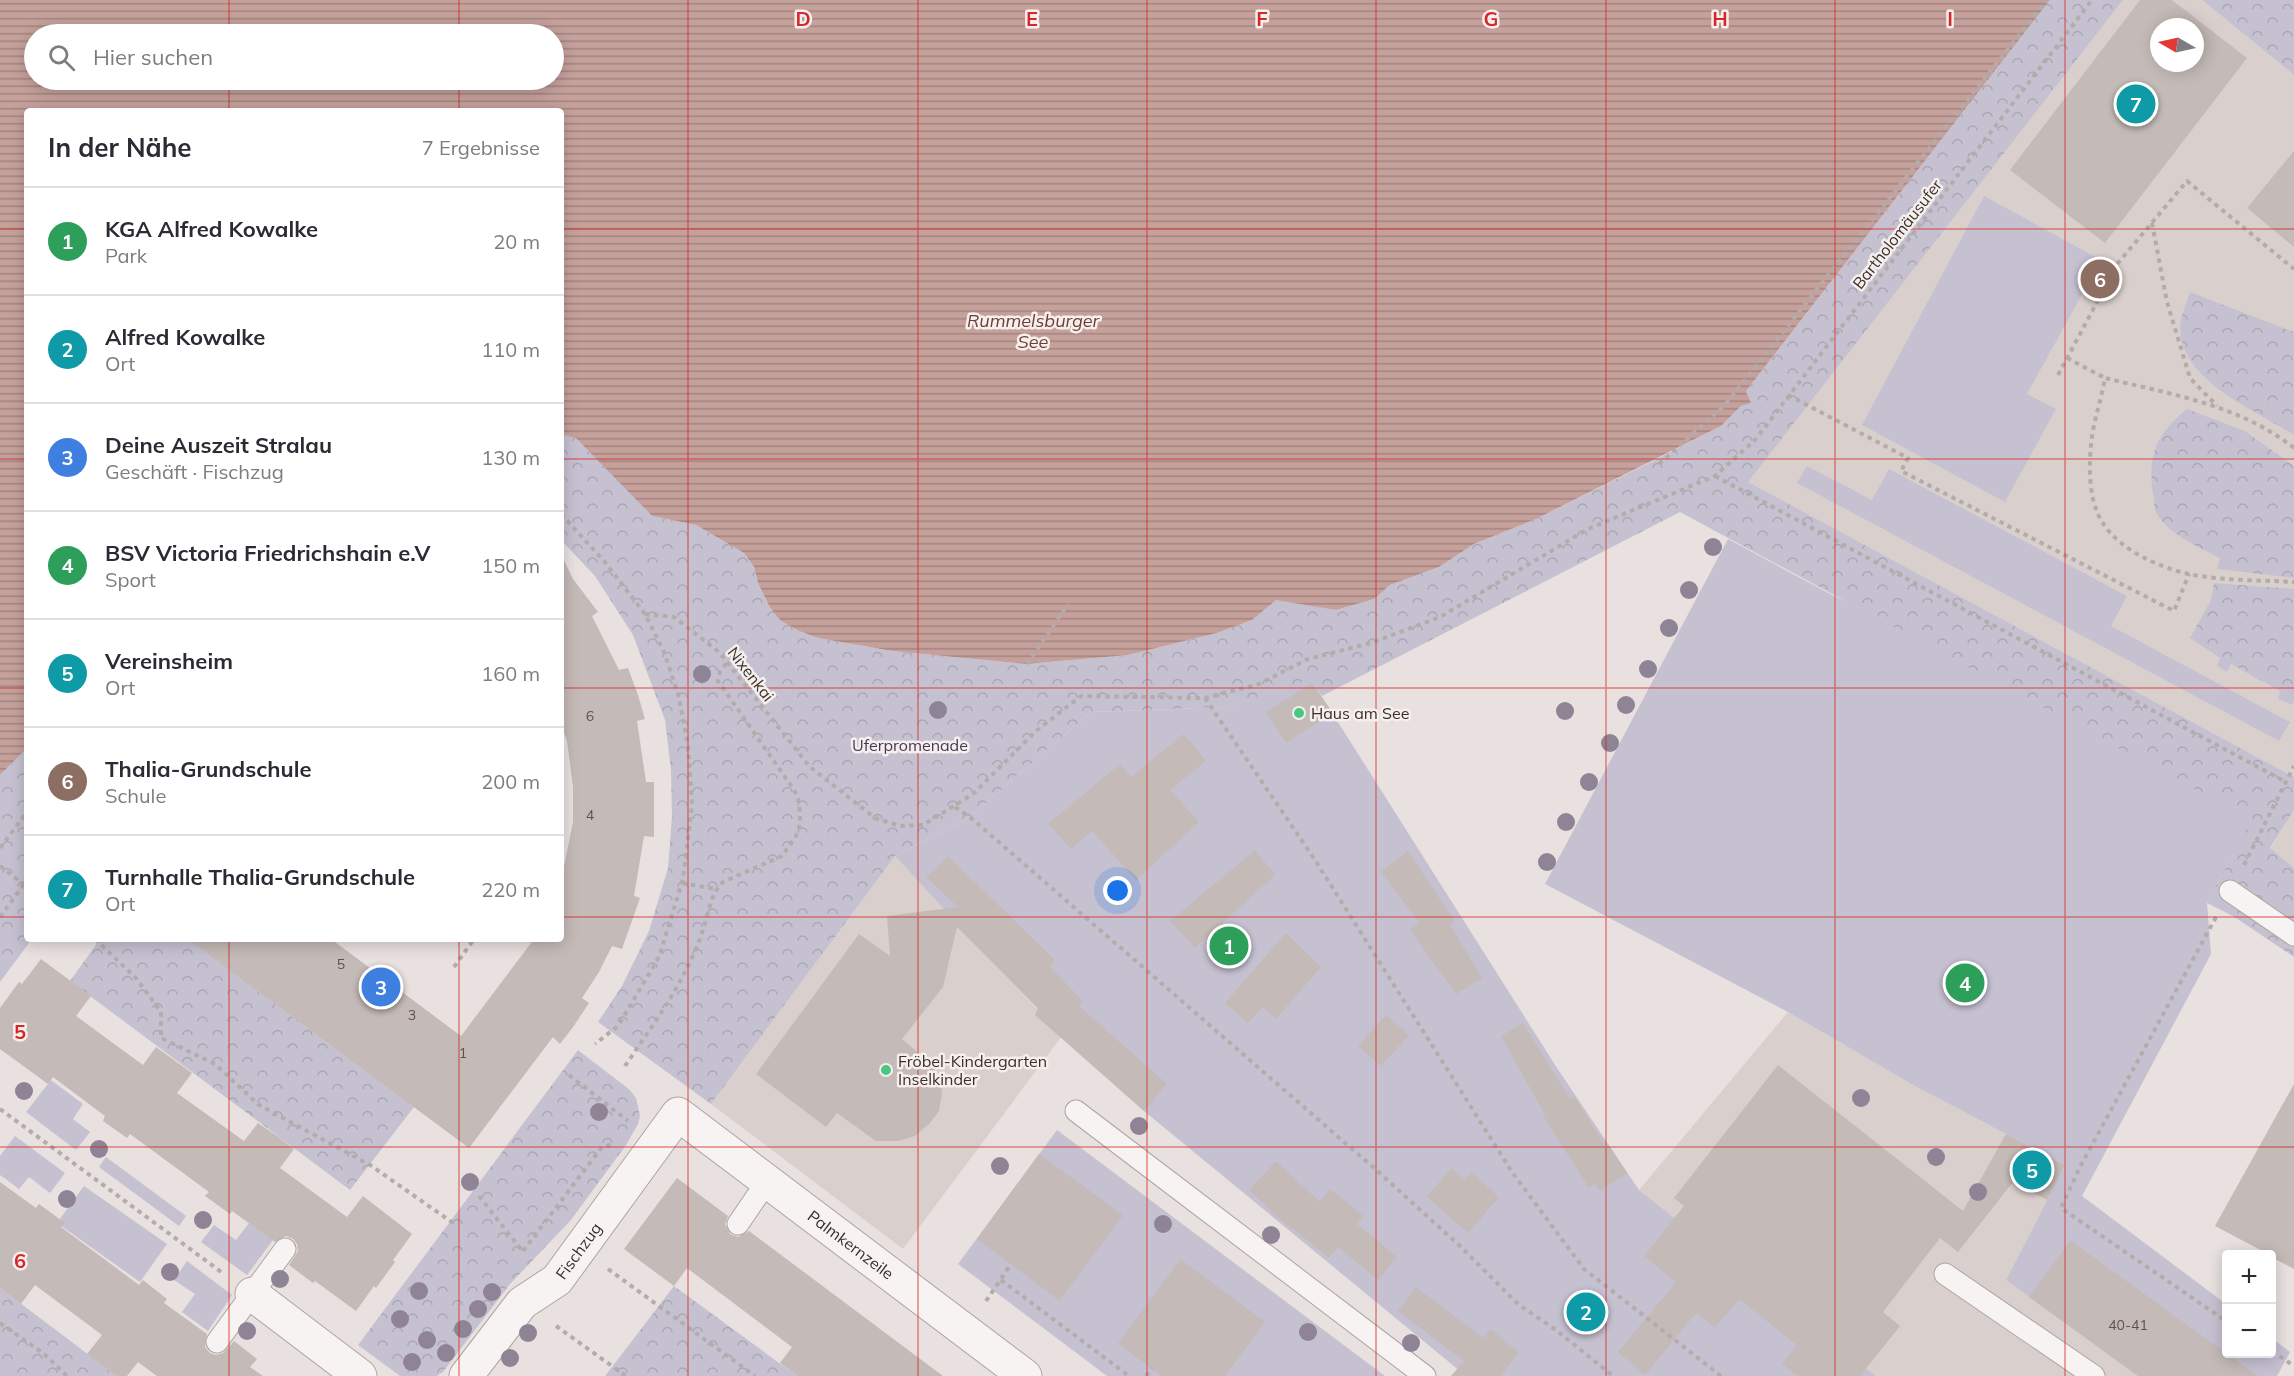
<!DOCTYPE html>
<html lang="de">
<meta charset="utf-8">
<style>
:root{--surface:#fff;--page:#f7f7f7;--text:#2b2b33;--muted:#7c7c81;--line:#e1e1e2;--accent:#0b8043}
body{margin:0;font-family:Mulish,sans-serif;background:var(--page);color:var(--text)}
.controls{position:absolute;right:18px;bottom:18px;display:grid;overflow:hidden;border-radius:6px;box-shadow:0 3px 15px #0003}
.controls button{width:54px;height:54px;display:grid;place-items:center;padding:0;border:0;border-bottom:2px solid var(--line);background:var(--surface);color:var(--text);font:30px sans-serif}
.compass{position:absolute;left:2150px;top:18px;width:54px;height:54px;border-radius:50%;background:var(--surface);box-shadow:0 3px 15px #0003;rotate:279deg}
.you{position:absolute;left:1118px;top:891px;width:21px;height:21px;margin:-15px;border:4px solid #fff;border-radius:50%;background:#1a73e8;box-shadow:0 0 0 9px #1a73e833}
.badge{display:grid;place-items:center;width:39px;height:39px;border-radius:50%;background:var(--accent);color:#fff;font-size:20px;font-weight:700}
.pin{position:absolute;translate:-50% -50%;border:3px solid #fff;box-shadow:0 2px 6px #0006}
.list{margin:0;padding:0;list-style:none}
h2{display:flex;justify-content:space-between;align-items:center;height:78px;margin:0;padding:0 24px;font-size:26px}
h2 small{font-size:20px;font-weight:400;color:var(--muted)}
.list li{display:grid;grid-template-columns:39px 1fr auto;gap:18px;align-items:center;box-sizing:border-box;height:108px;padding:0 24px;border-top:2px solid var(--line)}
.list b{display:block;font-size:22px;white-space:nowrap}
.list p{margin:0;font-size:20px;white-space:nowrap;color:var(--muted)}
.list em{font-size:20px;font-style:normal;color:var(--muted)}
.icon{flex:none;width:33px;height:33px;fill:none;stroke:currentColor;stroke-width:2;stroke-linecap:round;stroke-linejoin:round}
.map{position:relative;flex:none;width:2294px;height:1376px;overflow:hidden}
.search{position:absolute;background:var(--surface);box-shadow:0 3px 15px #0003;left:24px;top:24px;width:540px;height:66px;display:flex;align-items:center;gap:15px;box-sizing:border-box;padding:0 21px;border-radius:33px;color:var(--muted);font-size:22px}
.panel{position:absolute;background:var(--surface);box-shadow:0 3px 15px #0003;left:24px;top:108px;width:540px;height:834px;border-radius:6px}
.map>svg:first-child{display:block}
.built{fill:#d9d0cd;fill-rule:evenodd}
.green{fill:#c6c1d1}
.park{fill:url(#park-crowns)}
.water{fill:url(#water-rules);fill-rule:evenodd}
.building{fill:#c4bab7;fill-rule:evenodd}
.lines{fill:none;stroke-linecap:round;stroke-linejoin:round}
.lane-casing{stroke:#aea4a1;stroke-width:23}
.street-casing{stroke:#aea4a1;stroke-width:35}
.path{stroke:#b4acaa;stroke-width:4;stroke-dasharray:4.5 4.5;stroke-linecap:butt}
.lane{stroke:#f6f3f2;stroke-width:21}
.street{stroke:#f6f3f2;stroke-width:33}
.tree{fill:#8e8495}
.grid{fill:none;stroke:#d62828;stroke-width:1.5;stroke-opacity:0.55}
.poi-dot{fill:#4ac782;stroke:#f5f0ee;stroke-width:2}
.labels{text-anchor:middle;stroke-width:5;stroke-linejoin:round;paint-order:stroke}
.number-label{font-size:14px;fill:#60514c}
.street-label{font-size:16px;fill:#3e2e29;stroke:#f5f0ee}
.poi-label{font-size:16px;fill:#3e2e29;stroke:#f5f0ee;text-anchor:start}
.park-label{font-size:16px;fill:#453759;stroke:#f5f0ee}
.water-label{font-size:18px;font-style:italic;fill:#703e35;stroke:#f5f0ee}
.grid-label{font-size:20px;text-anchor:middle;font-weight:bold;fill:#d62828;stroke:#f5f0ee;stroke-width:5;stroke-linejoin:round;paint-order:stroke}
</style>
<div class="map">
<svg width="2294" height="1376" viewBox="0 0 2294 1376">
<defs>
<pattern id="park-crowns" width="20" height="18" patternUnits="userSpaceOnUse" patternTransform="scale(1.5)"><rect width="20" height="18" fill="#c6c1d1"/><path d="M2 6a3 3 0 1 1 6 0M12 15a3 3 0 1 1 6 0" fill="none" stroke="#aba6b3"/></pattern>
<pattern id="water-rules" width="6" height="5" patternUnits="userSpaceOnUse" patternTransform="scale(1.5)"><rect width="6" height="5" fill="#c6a19c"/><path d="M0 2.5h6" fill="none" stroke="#a2847f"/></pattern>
</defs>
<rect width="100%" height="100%" fill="#e8e1df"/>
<g class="built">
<path d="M2123,0H2202L2294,75V777L1747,482ZM2159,27H2195V63H2159Z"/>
<polygon points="2294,810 2294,868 2270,849"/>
<polygon points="895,856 1062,1036 903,1249 711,1104"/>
<polygon points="1788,1012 1913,1085 2065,1165 2006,1280 2137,1376 1876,1376 1639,1190"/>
</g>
<g class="green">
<polygon points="1984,196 2101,260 2027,394 2056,409 2005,502 1862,425"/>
<polygon points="1807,466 1872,500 1889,469 2127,596 2111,626 2290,722 2279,741 1797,483"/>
<polygon points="1728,539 1834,596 2270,786 2207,903 2211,954 2082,1196 2226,1304 2226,1354 2272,1354 2272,1338 2290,1352 2277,1376 2137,1376 2006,1280 2065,1165 1913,1085 1788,1012 1545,884"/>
<path d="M1310,678L1557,1068L1639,1190L1876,1376H1466L1144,1111C1054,1032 976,943 895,856L970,817L1091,712L1226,707Z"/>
<polygon points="51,1080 83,1104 73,1119 90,1132 76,1150 26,1112"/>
<polygon points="1057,1130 1385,1376 1107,1376 958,1264"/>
<polygon points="15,1136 65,1173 50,1193 29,1177 19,1189 0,1175 0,1156"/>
<polygon points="106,1157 186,1216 179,1226 99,1167"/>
<polygon points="84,1186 167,1244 140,1282 57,1223"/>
<polygon points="249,1223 273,1240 247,1275 201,1242 214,1225 236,1240"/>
<polygon points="187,1261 232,1295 208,1331 182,1312 195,1294 174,1280"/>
</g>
<g class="park">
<polygon points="2050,0 2123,0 1748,482 2294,777 2294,810 2270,848 2294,868 2294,957 2233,916 2207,903 2251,820 1680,512 1322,696 1310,679 1226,707 1091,712 970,817 895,856 711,1104 598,1022 622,986 649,931 668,868 672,816 671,770 665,720 633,635 595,576 561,540 561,434 576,437 652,516 696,525 744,553 754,567 758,583 781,621 799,631 818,638 892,651 1027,664 1128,655 1217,633 1252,620 1276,599 1336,610 1374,599 1390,585 1439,567 1474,544 1538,518 1655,460 1721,426 1741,406 1750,403 1746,391"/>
<polygon points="2202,0 2294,0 2294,75"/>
<path d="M2190,292L2294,332V435C2256,410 2181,382 2180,328C2180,317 2187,302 2190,292Z"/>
<path d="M2187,409L2245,431L2294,466V578L2217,569L2220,558C2199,547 2167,534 2156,512C2154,508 2154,499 2153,494C2147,456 2157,433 2187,409Z"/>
<polygon points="2214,583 2294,589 2294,701 2292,705 2278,699 2280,691 2231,664 2227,672 2217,666 2220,658 2190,638 2211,600"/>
<polygon points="27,748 27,939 32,939 0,982 0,775"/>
<polygon points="100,939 187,939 414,1107 350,1190 70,981"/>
<polygon points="578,1050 630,1090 636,1098 640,1116 638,1124 626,1145 571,1220 510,1284 443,1372 437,1376 400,1376 358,1345"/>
<polygon points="674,1286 797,1376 605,1376"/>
<polygon points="0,1288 117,1376 0,1376"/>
</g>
<path class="water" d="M0,0H2050L1746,391L1751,403L1741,406L1721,426L1538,518L1474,544L1439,567L1390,585L1374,599L1336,610L1276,600L1252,620L1217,633L1128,655L1027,664L892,651L818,638L799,631L781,621L770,607L758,583L754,567L744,553L696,525L652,516L576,438L561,434V111H27V748L0,775ZM34,34H554V80H34Z"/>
<g class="building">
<path d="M2140,0H2172L2247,58L2105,243L2010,170ZM2159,27H2195V63H2159Z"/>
<polygon points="2294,151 2294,247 2247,208"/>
<polygon points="561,554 573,579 598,612 592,616 619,670 628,668 638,695 645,719 637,721 646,782 654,782 654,837 644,836 634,896 640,898 622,949 612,946 599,972 582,998 589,1003 573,1027 560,1044 553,1037 469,1148 187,939 331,939 461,1036 534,939 561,939 561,881 573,822 573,787 567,741 561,724"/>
<polygon points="1312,683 1333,713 1286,743 1266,712"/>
<polygon points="1184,734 1206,761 1170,790 1199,822 1136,880 1092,831 1071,849 1048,824 1120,764 1131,777"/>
<polygon points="1255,850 1275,875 1195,948 1170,921"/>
<polygon points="1408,851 1455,922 1450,925 1482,978 1456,994 1410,930 1420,923 1381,872"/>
<polygon points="948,856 1055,960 1050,967 1083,1001 1079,1006 1167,1084 1144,1111 1035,1015 1038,1008 957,927 943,987 902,1039 933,1065 941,1085 942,1094 939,1111 929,1124 915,1136 899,1141 876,1141 837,1113 826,1127 756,1074 859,934 890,956 887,916 958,907 926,877"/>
<polygon points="1286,933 1321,967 1276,1019 1263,1007 1248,1023 1225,1003"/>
<polygon points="41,959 91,996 76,1016 143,1065 156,1047 192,1073 177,1093 244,1141 258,1123 280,1138 294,1149 280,1168 347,1217 363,1196 412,1234 393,1260 395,1262 376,1288 374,1286 356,1311 315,1281 313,1283 289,1265 298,1251 297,1244 293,1239 286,1236 275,1242 232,1211 230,1214 205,1196 209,1192 130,1134 127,1138 103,1121 105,1116 53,1077 48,1084 0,1049 0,1008 19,982 22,984"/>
<polygon points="1386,1015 1409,1035 1381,1066 1358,1046"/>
<polygon points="1523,1023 1570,1099 1574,1096 1606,1147 1609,1145 1627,1173 1600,1191 1595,1184 1589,1188 1543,1116 1545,1115 1501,1036"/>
<polygon points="1778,1065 1963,1211 2006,1134 2065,1165 2047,1200 2013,1182 1958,1252 1940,1238 1883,1312 1900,1326 1860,1376 1798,1376 1782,1364 1797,1345 1739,1299 1715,1328 1696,1313 1645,1375 1618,1352 1676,1282 1644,1256 1684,1206 1674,1198"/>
<polygon points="2294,1084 2294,1269 2271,1257 2271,1254 2268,1254 2215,1226"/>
<polygon points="1039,1154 1123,1215 1060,1301 977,1239"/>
<polygon points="1276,1161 1320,1202 1330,1189 1364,1216 1357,1224 1397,1257 1378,1280 1338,1247 1329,1258 1292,1228 1291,1229 1249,1190"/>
<polygon points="1451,1168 1465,1180 1471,1172 1499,1197 1468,1233 1427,1197"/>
<polygon points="677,1178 728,1216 725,1224 730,1234 738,1237 749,1231 943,1376 797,1376 780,1363 792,1347 687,1268 674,1286 624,1249"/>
<polygon points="0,1182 36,1208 39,1204 65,1223 61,1227 139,1285 143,1280 167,1299 164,1303 207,1334 205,1347 210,1353 216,1355 223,1353 234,1341 257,1359 250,1367 263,1376 157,1376 138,1362 127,1376 117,1376 87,1354 102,1335 35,1285 21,1304 0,1288"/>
<polygon points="2070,1240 2226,1353 2258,1376 2139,1376 2029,1297"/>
<polygon points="1180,1259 1265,1322 1225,1376 1162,1376 1118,1344"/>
<polygon points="1416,1287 1483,1338 1491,1329 1519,1353 1500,1376 1451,1376 1464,1361 1398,1311"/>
</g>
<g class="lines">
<defs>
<g id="lane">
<polyline points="2230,891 2294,935"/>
<polyline points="1076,1111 1425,1376"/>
<polyline points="738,1224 768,1180"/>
<polyline points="1945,1274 2094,1376"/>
<polyline points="217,1342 285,1249"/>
</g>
<g id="street">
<polyline points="252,1294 360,1376"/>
<path id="s1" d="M466,1376L522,1303L557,1280L678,1114L1025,1376"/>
</g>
</defs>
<use href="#lane" class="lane-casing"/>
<use href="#street" class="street-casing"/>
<g class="path">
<polyline points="2152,223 2167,302 2190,378 2217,406"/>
<polyline points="2067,358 2105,378"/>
<polyline points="2058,375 2118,263 2187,181 2294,269"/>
<polyline points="1788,395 1908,458 1901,471 2174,611 2189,574"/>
<path d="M2294,448C2240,405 2170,394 2105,378C2101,401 2093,422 2091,445C2089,465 2089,490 2096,509C2108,545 2154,566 2189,574C2223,581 2260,580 2294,582"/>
<polyline points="1659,464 1725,405 2047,0"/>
<polyline points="1715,476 2286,782"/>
<polyline points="561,514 604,561 645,614 664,652 678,694 688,744 692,804 683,879 659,957 618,1026 595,1044"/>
<polyline points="645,614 674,617 719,652 810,767 875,818 900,826 923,825 973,794 1036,731 1081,696 1205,698 1259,684 1308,659 1371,643 1440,617 1588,529 1715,476 1755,440 2092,0"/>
<polyline points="1027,664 1068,604"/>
<polyline points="1205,698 1315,860 1512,1172 1584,1269 1721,1376"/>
<polyline points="955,807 970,817 1374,1168 1460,1246 1519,1305 1556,1330 1613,1376"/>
<polyline points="0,848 27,812"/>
<polyline points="2244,865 2294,766"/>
<polyline points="0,866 27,887"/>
<polyline points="682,883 716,889"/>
<polyline points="0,917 27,880"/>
<polyline points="2216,917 2080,1167 2061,1208 2226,1321"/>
<polyline points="95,939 136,978 161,1012 161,1038 215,1064 259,1105 370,1165 456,1225"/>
<polyline points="454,967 474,939"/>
<path d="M625,1066C654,1023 685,982 702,933C708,916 710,894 723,882L782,856L796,836L800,825V812L798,797L792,787L718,681L720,671L727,663"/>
<polyline points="569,1075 628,1121"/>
<polyline points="0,1109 224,1274"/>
<polyline points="479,1196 523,1252"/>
<polyline points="523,1251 602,1147 611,1145"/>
<polyline points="608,1269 755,1376"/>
<polyline points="1001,1280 1129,1376"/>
<polyline points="986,1301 1011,1264"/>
<polyline points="0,1323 43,1353 67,1376"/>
<polyline points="556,1326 626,1376"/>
<polyline points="2272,1351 2294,1366"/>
<polyline points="1146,1376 1152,1368"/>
</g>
<use href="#lane" class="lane"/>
<use href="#street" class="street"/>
</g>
<g class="tree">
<circle cx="1713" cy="547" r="9"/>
<circle cx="1689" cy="590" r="9"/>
<circle cx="1669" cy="628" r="9"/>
<circle cx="1648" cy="669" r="9"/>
<circle cx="702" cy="674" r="9"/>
<circle cx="1626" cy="705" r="9"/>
<circle cx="938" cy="710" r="9"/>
<circle cx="1565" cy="711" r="9"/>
<circle cx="1610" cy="743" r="9"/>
<circle cx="1589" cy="782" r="9"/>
<circle cx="1566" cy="822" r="9"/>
<circle cx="1547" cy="862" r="9"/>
<circle cx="24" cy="1091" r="9"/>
<circle cx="1861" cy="1098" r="9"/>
<circle cx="599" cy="1112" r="9"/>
<circle cx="1139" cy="1126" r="9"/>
<circle cx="99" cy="1149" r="9"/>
<circle cx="1936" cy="1157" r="9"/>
<circle cx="1000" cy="1166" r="9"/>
<circle cx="470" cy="1182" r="9"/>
<circle cx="1978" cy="1192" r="9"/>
<circle cx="67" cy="1199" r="9"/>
<circle cx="203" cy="1220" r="9"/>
<circle cx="1163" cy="1224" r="9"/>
<circle cx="1271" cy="1235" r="9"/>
<circle cx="170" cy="1272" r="9"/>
<circle cx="280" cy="1279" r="9"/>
<circle cx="419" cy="1291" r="9"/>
<circle cx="492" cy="1292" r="9"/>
<circle cx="478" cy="1309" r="9"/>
<circle cx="400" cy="1319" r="9"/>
<circle cx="463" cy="1329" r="9"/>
<circle cx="247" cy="1331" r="9"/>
<circle cx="1308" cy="1332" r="9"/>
<circle cx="528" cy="1333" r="9"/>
<circle cx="427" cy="1340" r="9"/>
<circle cx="1411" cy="1343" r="9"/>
<circle cx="446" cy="1353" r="9"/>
<circle cx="510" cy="1358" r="9"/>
<circle cx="412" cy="1362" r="9"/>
</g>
<path class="grid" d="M229,0V34M459,0V34M688,0V1376M918,0V1376M1147,0V1376M1376,0V1376M1606,0V1376M1835,0V1376M2065,0V1376M229,80V111M459,80V111M0,229H27M561,229H2294M0,459H27M561,459H2294M0,688H27M561,688H2294M0,917H27M561,917H2294M229,939V1376M459,939V1376M0,1147H2294"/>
<g class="poi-dot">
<circle cx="1299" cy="713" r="6"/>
<circle cx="886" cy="1070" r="6"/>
</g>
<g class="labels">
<g class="number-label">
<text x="590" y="721">6</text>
<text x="590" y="820">4</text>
<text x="341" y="969">5</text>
<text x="412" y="1020">3</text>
<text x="463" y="1058">1</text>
<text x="2128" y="1330">40-41</text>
</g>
<g class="street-label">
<text transform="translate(1897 234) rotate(-52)" y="6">Bartholomäusufer</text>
<text transform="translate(751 674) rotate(52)" y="6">Nixenkai</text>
<text dy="6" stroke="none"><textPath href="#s1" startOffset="556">Palmkernzeile</textPath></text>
<text dy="6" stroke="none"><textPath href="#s1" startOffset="170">Fischzug</textPath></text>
</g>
<g class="poi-label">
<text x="1311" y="719">Haus am See</text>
<text x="898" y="1067">Fröbel-Kindergarten<tspan x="898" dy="18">Inselkinder</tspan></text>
</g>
<g class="park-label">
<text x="910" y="751">Uferpromenade</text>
</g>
<g class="water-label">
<text x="1033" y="327">Rummelsburger<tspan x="1033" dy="21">See</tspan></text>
</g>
</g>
<g class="grid-label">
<text x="803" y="26">D</text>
<text x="1032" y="26">E</text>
<text x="1262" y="26">F</text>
<text x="1491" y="26">G</text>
<text x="1720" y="26">H</text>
<text x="1950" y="26">I</text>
<text x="20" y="1039">5</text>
<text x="20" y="1268">6</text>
</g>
</svg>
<div class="controls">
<button>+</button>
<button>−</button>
</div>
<svg class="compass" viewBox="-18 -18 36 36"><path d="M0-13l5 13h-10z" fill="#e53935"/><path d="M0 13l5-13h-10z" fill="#7c7c81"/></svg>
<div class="you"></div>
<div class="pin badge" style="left:1229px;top:946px;background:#2e9e5b">1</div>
<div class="pin badge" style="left:1586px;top:1312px;background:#0f9aa8">2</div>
<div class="pin badge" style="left:381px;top:987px;background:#3f7fe0">3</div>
<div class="pin badge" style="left:1965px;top:983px;background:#2e9e5b">4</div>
<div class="pin badge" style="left:2032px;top:1170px;background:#0f9aa8">5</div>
<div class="pin badge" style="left:2100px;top:279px;background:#8d6e63">6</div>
<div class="pin badge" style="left:2136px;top:104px;background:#0f9aa8">7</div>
<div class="search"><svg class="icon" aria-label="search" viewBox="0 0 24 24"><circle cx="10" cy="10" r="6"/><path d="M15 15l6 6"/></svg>Hier suchen</div>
<section class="panel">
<h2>In der Nähe<small>7 Ergebnisse</small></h2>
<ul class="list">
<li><span class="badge" style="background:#2e9e5b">1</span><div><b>KGA Alfred Kowalke</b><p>Park</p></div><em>20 m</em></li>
<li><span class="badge" style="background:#0f9aa8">2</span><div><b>Alfred Kowalke</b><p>Ort</p></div><em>110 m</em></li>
<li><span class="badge" style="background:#3f7fe0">3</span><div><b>Deine Auszeit Stralau</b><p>Geschäft · Fischzug</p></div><em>130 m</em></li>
<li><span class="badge" style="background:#2e9e5b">4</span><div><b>BSV Victoria Friedrichshain e.V</b><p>Sport</p></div><em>150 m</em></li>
<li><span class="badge" style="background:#0f9aa8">5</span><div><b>Vereinsheim</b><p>Ort</p></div><em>160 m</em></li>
<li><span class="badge" style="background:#8d6e63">6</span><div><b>Thalia-Grundschule</b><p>Schule</p></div><em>200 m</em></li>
<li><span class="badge" style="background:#0f9aa8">7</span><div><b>Turnhalle Thalia-Grundschule</b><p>Ort</p></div><em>220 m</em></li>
</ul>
</section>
</div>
